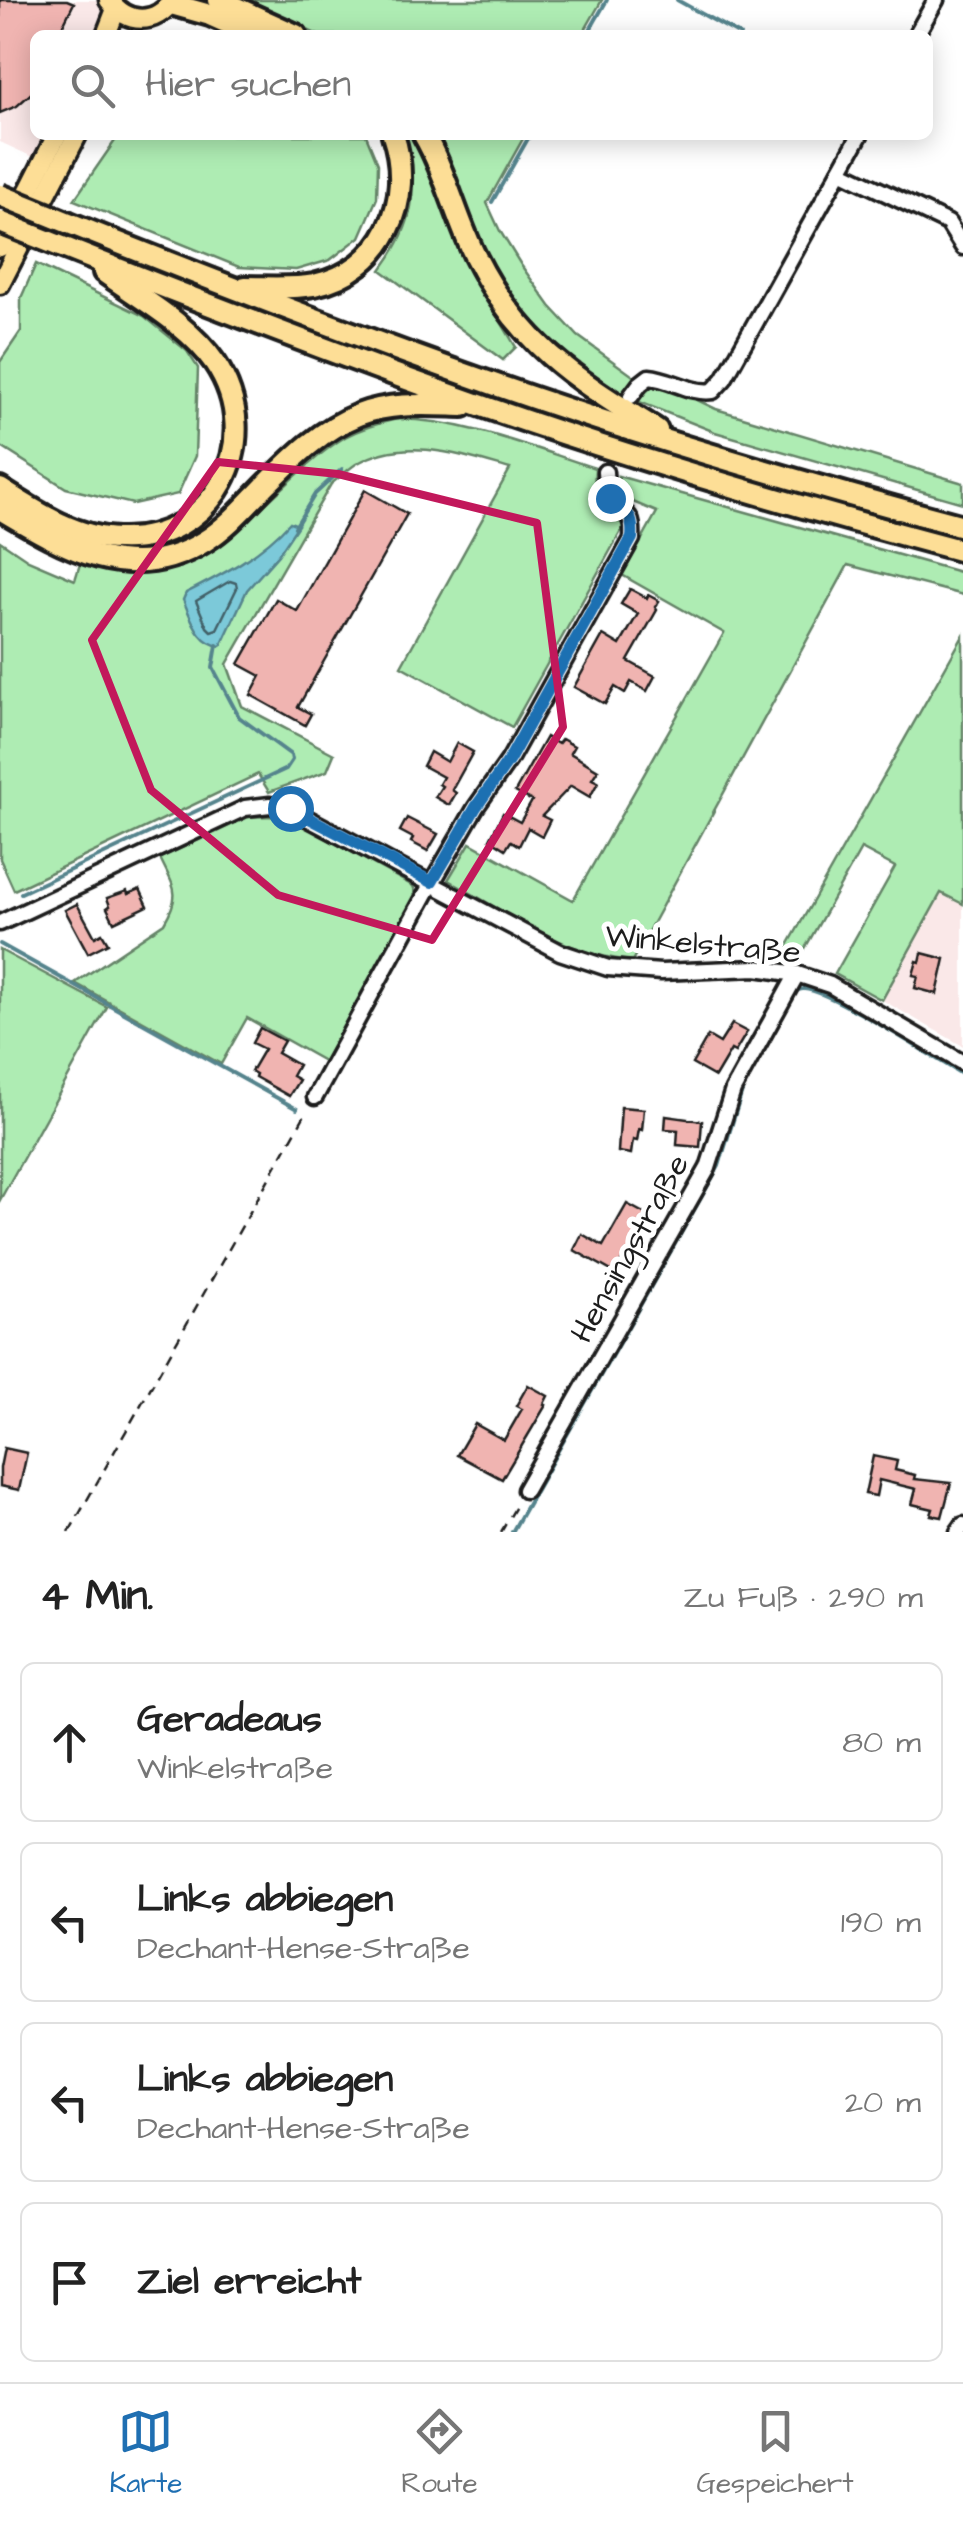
<!DOCTYPE html>
<html lang="de">
<meta charset="utf-8">
<style>
:root{--surface:#fff;--page:#f6f6f6;--text:#222;--muted:#767676;--line:#e0e0e0;--accent:#1f6fb2}
body{margin:0;font-family:"Architects Daughter",sans-serif;background:var(--page);color:var(--text)}
.stop{position:absolute;width:30px;height:30px;margin:-22px;border:8px solid #1f6fb2;border-radius:50%;background:#fff}
.stop.end{background:#1f6fb2;border-color:#fff;box-shadow:0 2px 10px #0008}
.list{margin:0;padding:0;list-style:none}
h2{display:flex;justify-content:space-between;align-items:center;height:130px;margin:0;padding:0 40px;font-size:42px}
h2 small{font-size:32px;font-weight:400;color:var(--muted)}
.list li{display:grid;grid-template-columns:65px 1fr auto;gap:30px;align-items:center;box-sizing:border-box;height:160px;margin:0 20px 20px;padding:0 20px;border:2px solid var(--line);border-radius:15px}
.list b{display:block;font-size:38px;white-space:nowrap}
.list p{margin:0;font-size:32px;white-space:nowrap;color:var(--muted)}
.list em{font-size:32px;font-style:normal;color:var(--muted)}
.icon{flex:none;width:55px;height:55px;fill:none;stroke:currentColor;stroke-width:2;stroke-linecap:round;stroke-linejoin:round}
.map{position:relative;flex:none;width:963px;height:1532px;overflow:hidden}
.search{position:absolute;background:var(--surface);box-shadow:0 5px 25px #0003;left:30px;right:30px;top:30px;height:110px;display:flex;align-items:center;gap:25px;box-sizing:border-box;padding:0 35px;border-radius:15px;color:var(--muted);font-size:38px}
.sheet{height:850px;background:var(--surface)}
nav{display:flex;justify-content:space-around;align-items:center;box-sizing:border-box;height:140px;border-top:2px solid var(--line);background:var(--surface);font-size:28px;color:var(--muted)}
nav a{display:grid;justify-items:center;gap:5px}
nav .on{color:var(--accent)}
.map>svg:first-child{display:block}
.built{fill:#fae8e8}
.green{fill:#aeecb3;stroke:#658468;stroke-width:2.5}
.water{fill:#7bc9d9;stroke:#55848d;stroke-width:2.5}
.lines{fill:none;stroke-linecap:round;stroke-linejoin:round}
.shore{stroke:#426168;stroke-width:2.5}
.stream{stroke:#55848d;stroke-width:4}
.building{fill:#f0b4b1;stroke:#1c1c1c;stroke-width:2.5}
.minor-casing{stroke:#1c1c1c;stroke-width:21}
.major-casing{stroke:#1c1c1c;stroke-width:25}
.highway-casing{stroke:#1c1c1c;stroke-width:28}
.path{stroke:#1c1c1c;stroke-width:2.5;stroke-dasharray:10 8;stroke-linecap:butt}
.minor{stroke:#fff;stroke-width:14}
.major{stroke:#fdde96;stroke-width:18}
.highway{stroke:#fdde96;stroke-width:20}
.highway-bridge-casing{stroke:#1c1c1c;stroke-width:28;stroke-linecap:butt}
.highway-bridge{stroke:#fdde96;stroke-width:20}
.route{stroke:#1f6fb2;stroke-width:12}
.marked{fill:none;stroke:#c2185b;stroke-width:8;stroke-linejoin:round}
.labels{text-anchor:middle;stroke-width:10;stroke-linejoin:round;paint-order:stroke}
.street-label{font-size:32px;fill:#1c1c1c;stroke:#fff}
</style>
<div class="map">
<svg width="963" height="1532" viewBox="0 0 963 1532">
<rect width="100%" height="100%" fill="#fff"/>
<filter id="ink" filterUnits="userSpaceOnUse"><feTurbulence type="fractalNoise" baseFrequency=".01" numOctaves="2"/><feDisplacementMap in="SourceGraphic" scale="20" xChannelSelector="R" yChannelSelector="G"/><feConvolveMatrix kernelMatrix="1 2 1 2 8 2 1 2 1" color-interpolation-filters="sRGB"/></filter>
<g filter="url(#ink)">
<g class="built">
<polygon points="0,0 101,0 103,11 98,35 35,35 35,135 47,135 35,158 0,142"/>
<polygon points="942,892 963,904 963,1046 882,1000"/>
</g>
<g class="green">
<polygon points="243,0 602,0 582,35 318,35"/>
<polygon points="119,135 366,135 378,164 377,198 360,237 330,260 296,270 239,267 74,200"/>
<path d="M403,135H416L466,256L489,302L516,347L503,360L381,270C414,226 421,188 403,135Z"/>
<path d="M434,135H525L487,203L500,231L521,265L550,306L578,336L636,378L626,396C564,362 512,315 482,250C464,213 450,173 434,135Z"/>
<polygon points="36,264 144,316 187,351 198,368 195,456 178,494 133,504 66,488 0,446 0,362 21,331 21,298"/>
<polygon points="664,384 716,409 963,483 963,503 715,432 637,401 652,386"/>
<path d="M397,419C466,420 530,447 595,468L594,492L624,526L512,727L401,666L510,469C461,455 405,435 356,464C347,470 339,478 331,484L227,664L242,706L334,754L327,771L269,792L258,774L14,890L0,859V541L28,560L75,580L80,564C95,568 110,573 126,574C216,581 276,479 345,437C361,428 379,423 397,419Z"/>
<path d="M618,476L963,573V595L848,565L632,961C567,956 504,911 448,880L470,843L573,900L724,633L622,575L657,512L621,497Z"/>
<polygon points="963,636 963,904 941,893 882,1000 835,974 895,867 861,849 795,966 778,963"/>
<path d="M270,816L304,826L413,886L417,896L324,1061L247,1018L221,1064L75,983L164,923C182,893 174,888 160,858L248,817Z"/>
<polygon points="0,950 107,1007 0,1200"/>
</g>
<path class="water" d="M290,522L298,525L278,555L247,590L221,646C198,644 192,619 183,600L186,593C223,574 262,554 290,522Z"/>
<g class="lines">
<polygon class="shore" points="230,581 236,583 237,588 217,629 211,631 207,627 196,601"/>
<g class="stream">
<polyline points="677,0 740,35"/>
<polyline points="587,35 607,0"/>
<polyline points="925,35 945,0"/>
<polyline points="492,202 530,135"/>
<polyline points="295,527 315,494 342,469"/>
<polyline points="21,893 286,769 292,760 291,755 239,717 213,668 217,645"/>
<polyline points="0,944 297,1109"/>
<path d="M512,1532L719,1166L744,1085L796,991C798,990 800,989 803,989C825,987 938,1060 963,1075"/>
</g>
</g>
<g class="building">
<polygon points="0,0 67,0 74,3 58,35 35,35 35,90 17,106 0,113"/>
<polygon points="365,490 407,514 298,707 311,714 305,725 251,695 261,676 239,664 276,599 297,611"/>
<polygon points="630,589 647,598 648,595 659,601 655,607 657,610 628,661 655,676 647,691 631,682 625,693 615,687 605,704 574,687 603,635 620,645 638,614 621,604"/>
<polygon points="546,737 558,744 562,739 574,746 570,753 598,770 592,779 598,782 590,797 571,786 542,816 550,820 542,836 528,828 519,846 511,841 506,849 490,839 503,813 520,822 532,801 515,792"/>
<polygon points="457,743 473,752 452,790 456,793 449,805 435,797 442,786 439,784 443,777 423,766 430,752 447,762"/>
<polygon points="407,818 438,834 428,851 411,842 413,838 400,831"/>
<polygon points="140,889 148,906 114,922 107,908 110,906 107,898 127,891 128,894"/>
<polygon points="77,904 95,937 102,933 108,943 88,953 65,910"/>
<polygon points="922,953 945,959 937,994 915,988 918,976 913,975 917,961 920,962"/>
<polygon points="732,1024 747,1032 735,1052 731,1050 715,1077 692,1064 708,1036 720,1043"/>
<polygon points="260,1028 284,1041 277,1053 298,1065 292,1076 299,1080 289,1096 255,1077 256,1074 251,1071 264,1049 252,1043"/>
<polygon points="621,1107 644,1109 642,1130 639,1129 637,1141 633,1140 631,1154 618,1152"/>
<polygon points="666,1116 702,1121 700,1147 677,1145 678,1130 665,1129"/>
<polygon points="627,1204 649,1216 644,1225 647,1227 639,1243 644,1246 637,1259 626,1253 615,1273 574,1250 582,1234 603,1246"/>
<polygon points="528,1385 548,1396 544,1404 546,1405 502,1479 457,1455 475,1424 504,1440 522,1409 516,1406"/>
<polygon points="4,1448 27,1453 19,1490 0,1486 0,1468"/>
<polygon points="873,1456 897,1461 895,1470 915,1475 914,1479 951,1483 942,1517 931,1515 933,1509 912,1504 916,1489 879,1480 876,1496 865,1494"/>
</g>
<g class="lines">
<defs>
<g id="minor">
<polyline points="916,35 936,0"/>
<polyline points="840,171 948,223 963,247"/>
<path d="M631,396L640,384L649,377C672,379 690,394 713,391L724,379L860,135"/>
<polyline points="0,923 245,808 270,805 290,809 560,952 608,968 661,972 756,968 797,974 830,985 963,1063"/>
<path d="M315,1097L428,890L476,807L509,760L632,539C634,509 623,516 609,497C604,490 606,480 605,472"/>
<polyline points="525,1490 708,1168 733,1090 797,974"/>
<polyline points="958,1532 963,1525"/>
</g>
<g id="major">
<path d="M109,0C128,25 155,25 173,0"/>
<polyline points="106,35 116,9"/>
<polyline points="0,247 57,135"/>
<polyline points="0,284 77,135"/>
</g>
<g id="highway">
<polyline points="219,0 296,35"/>
<polyline points="171,4 210,15 255,35"/>
<path d="M424,135C446,173 456,217 475,256C519,345 576,379 657,430"/>
<path d="M69,223C211,280 353,335 496,385C650,439 806,484 963,526"/>
<path d="M60,246C201,302 342,357 485,407C642,462 802,508 963,551"/>
<path d="M245,287C268,287 292,289 314,285C385,270 415,200 393,135"/>
<path d="M0,489C35,511 75,538 118,539C213,543 268,442 215,363C188,324 141,299 104,272"/>
<path d="M0,509C65,548 132,588 205,541C229,526 248,503 267,484C294,457 322,429 358,415C392,402 427,405 463,406"/>
</g>
</defs>
<use href="#minor" class="minor-casing"/>
<use href="#major" class="major-casing"/>
<use href="#highway" class="highway-casing"/>
<g class="path">
<polyline points="69,1532 307,1111"/>
<polyline points="501,1532 518,1503"/>
</g>
<use href="#minor" class="minor"/>
<use href="#major" class="major"/>
<use href="#highway" class="highway"/>
<defs>
<g id="highway-bridge">
<polyline points="0,195 69,223"/>
<polyline points="0,222 60,246"/>
</g>
</defs>
<use href="#highway-bridge" class="highway-bridge-casing"/>
<use href="#highway-bridge" class="highway-bridge"/>
</g>
</g>
<g class="lines" filter="url(#ink)">
<path class="route" d="M290,808L432,882L476,807L509,760L632,538C634,515 627,512 610,498"/>
</g>
<path class="marked" d="M218,462L338,474L537,523L563,727L432,940L278,895L151,790L92,640Z"/>
<g class="labels">
<g class="street-label">
<text transform="translate(703 943) rotate(5)" y="11">Winkelstraße</text>
<text transform="translate(629 1248) rotate(-61)" y="11">Hensingstraße</text>
</g>
</g>
</svg>
<div class="stop" style="left:290px;top:808px"></div>
<div class="stop end" style="left:610px;top:498px"></div>
<div class="search"><svg class="icon" aria-label="search" viewBox="0 0 24 24"><circle cx="10" cy="10" r="6"/><path d="M15 15l6 6"/></svg>Hier suchen</div>
</div>
<section class="sheet">
<h2>4 Min.<small>Zu Fuß · 290 m</small></h2>
<ul class="list">
<li><svg class="icon" aria-label="ahead" viewBox="0 0 24 24"><path d="M12 20V5M6 11l6-6 6 6"/></svg><div><b>Geradeaus</b><p>Winkelstraße</p></div><em>80 m</em></li>
<li><svg class="icon" aria-label="left" viewBox="0 0 24 24"><path d="M17 20v-9H6M10 6l-5 5 5 5"/></svg><div><b>Links abbiegen</b><p>Dechant-Hense-Straße</p></div><em>190 m</em></li>
<li><svg class="icon" aria-label="left" viewBox="0 0 24 24"><path d="M17 20v-9H6M10 6l-5 5 5 5"/></svg><div><b>Links abbiegen</b><p>Dechant-Hense-Straße</p></div><em>20 m</em></li>
<li><svg class="icon" aria-label="arrive" viewBox="0 0 24 24"><path d="M6 21V4h12l-3 4 3 4H6"/></svg><div><b>Ziel erreicht</b></div></li>
</ul>
</section>
<nav>
<a class="on"><svg class="icon" aria-label="map" viewBox="0 0 24 24"><path d="M3 6l6-2 6 2 6-2v14l-6 2-6-2-6 2zM9 4v14M15 6v14"/></svg>Karte</a>
<a><svg class="icon" aria-label="directions" viewBox="0 0 24 24"><path d="M12 3l9 9-9 9-9-9zM9 14v-3h6M13 9l2 2-2 2"/></svg>Route</a>
<a><svg class="icon" aria-label="saved" viewBox="0 0 24 24"><path d="M7 4h10v16l-5-4-5 4z"/></svg>Gespeichert</a>
</nav>
